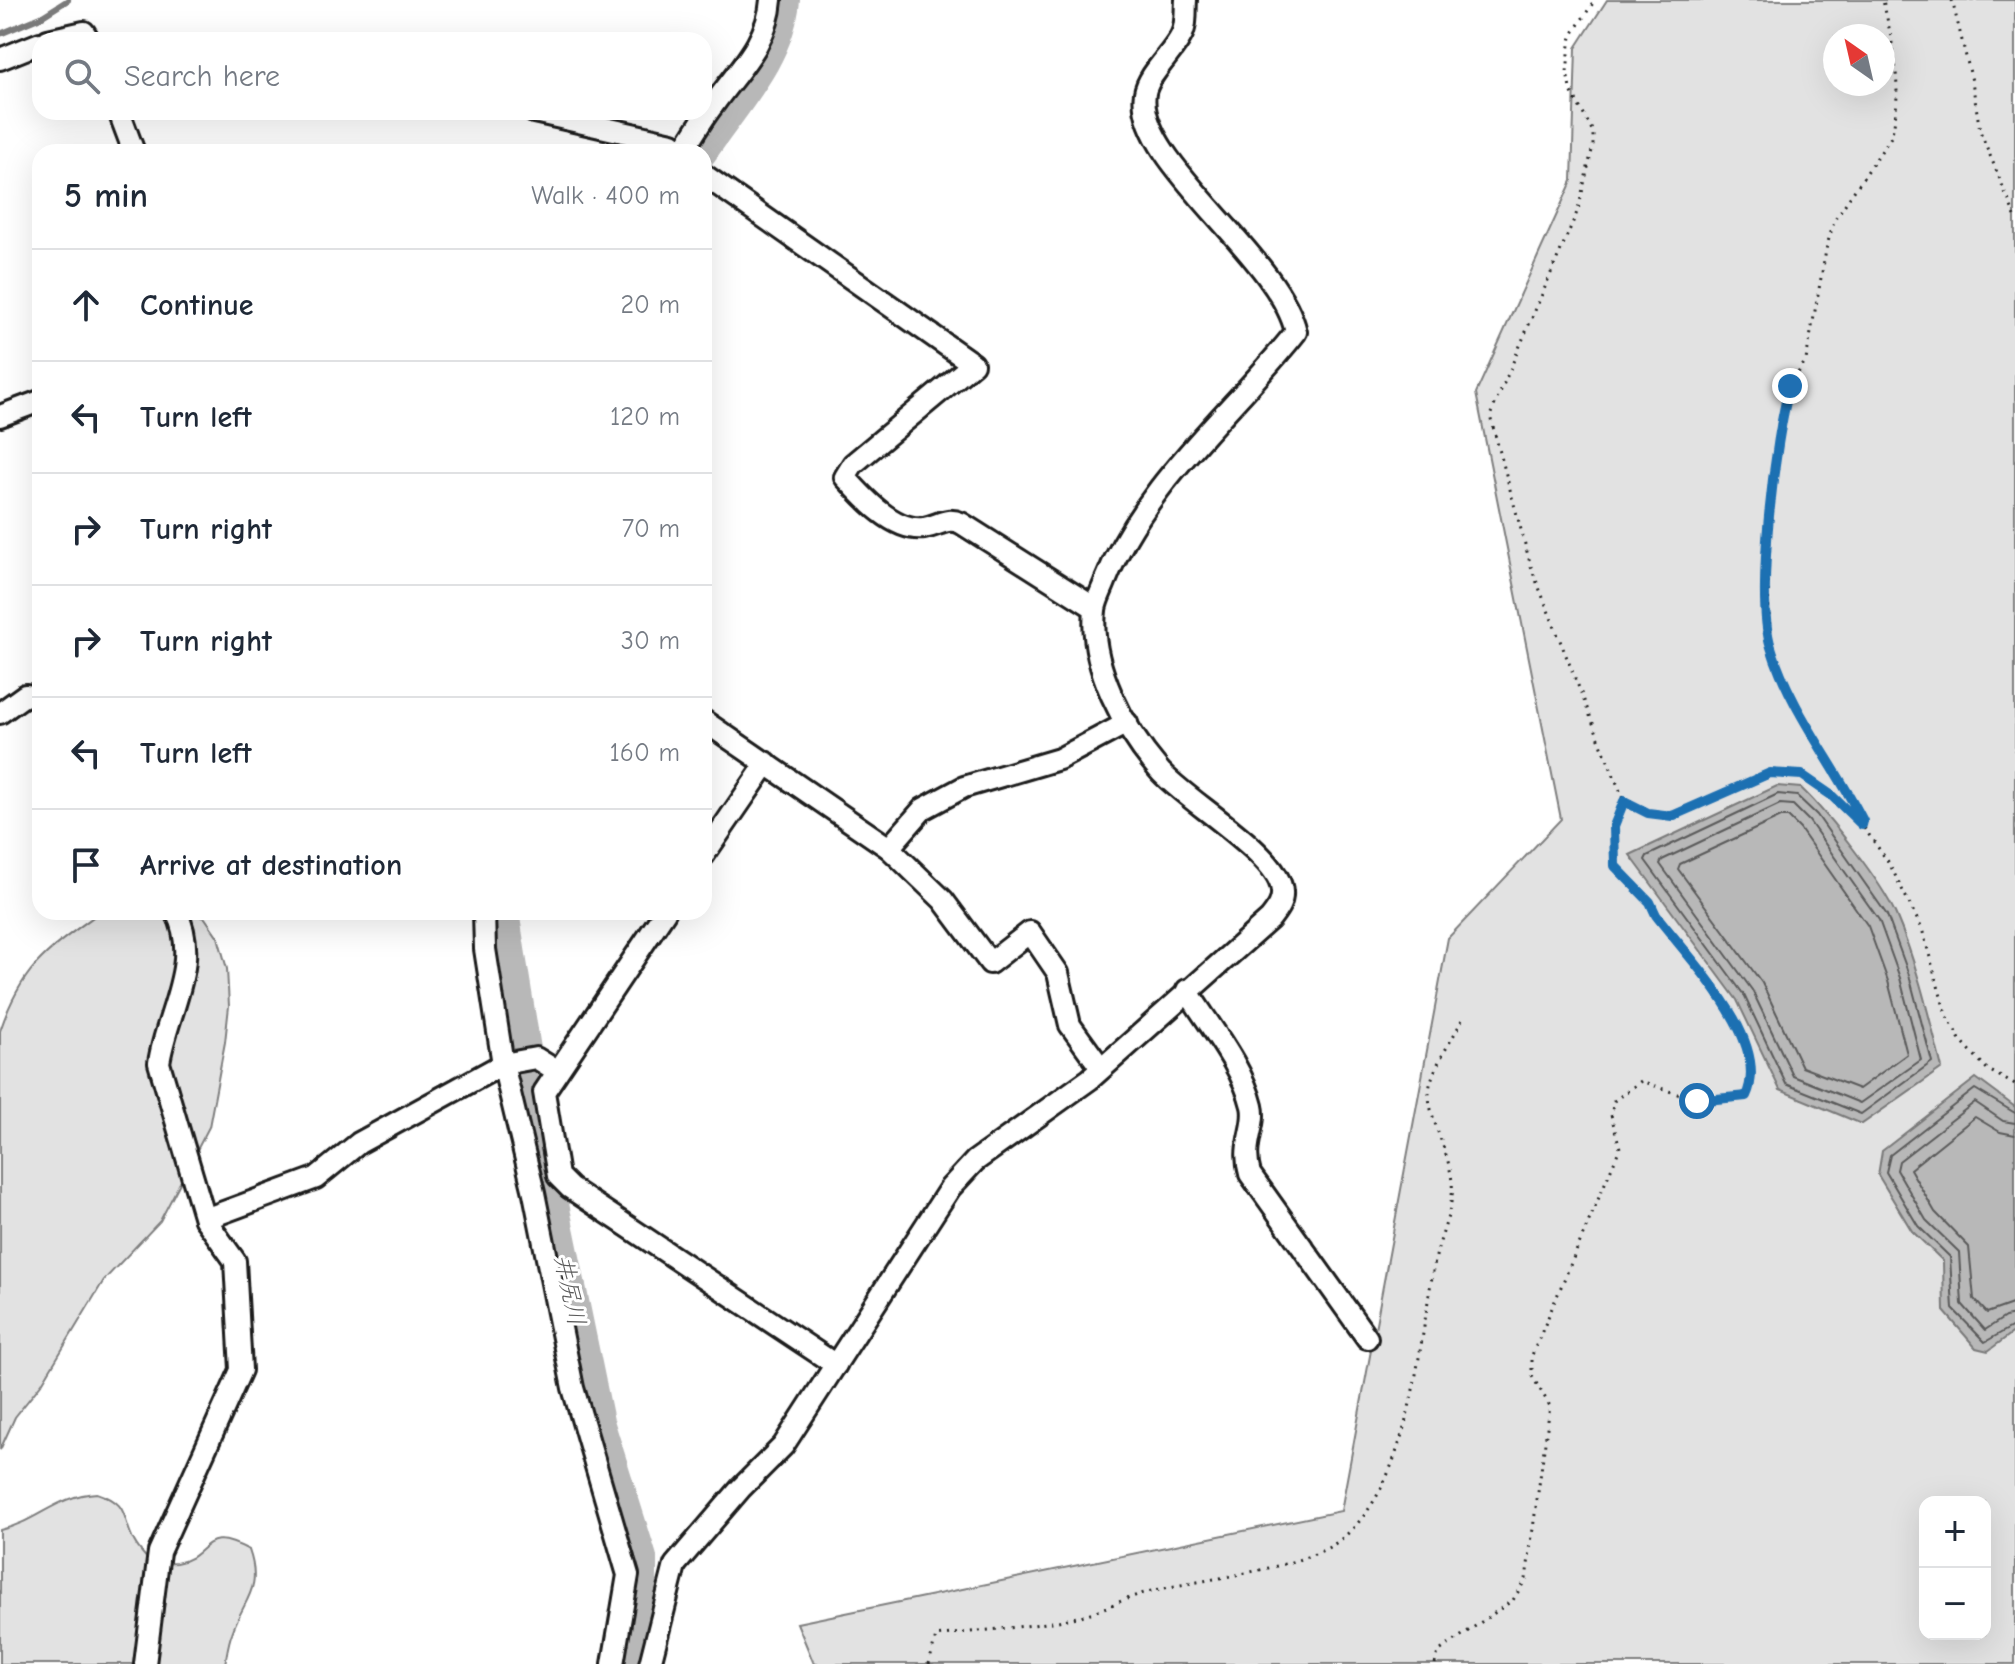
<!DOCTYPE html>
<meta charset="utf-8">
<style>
:root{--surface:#fff;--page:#f6f6f7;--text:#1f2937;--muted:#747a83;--line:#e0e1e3}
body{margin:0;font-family:"Comic Neue","Klee One",sans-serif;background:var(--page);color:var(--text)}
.controls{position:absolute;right:24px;bottom:24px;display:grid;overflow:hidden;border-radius:16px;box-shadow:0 8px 32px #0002}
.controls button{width:72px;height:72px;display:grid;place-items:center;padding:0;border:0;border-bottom:2px solid var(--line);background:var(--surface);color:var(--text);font:40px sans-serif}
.compass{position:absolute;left:1823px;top:24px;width:72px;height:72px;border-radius:50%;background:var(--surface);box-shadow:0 8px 32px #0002;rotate:326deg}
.stop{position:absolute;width:24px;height:24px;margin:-18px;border:6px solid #1f6fb2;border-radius:50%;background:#fff}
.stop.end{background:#1f6fb2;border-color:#fff;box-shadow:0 2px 8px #0008}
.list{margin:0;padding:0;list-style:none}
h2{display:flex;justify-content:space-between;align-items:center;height:104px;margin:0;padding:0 32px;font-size:34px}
h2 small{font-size:26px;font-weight:400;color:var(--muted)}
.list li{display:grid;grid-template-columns:52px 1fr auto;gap:24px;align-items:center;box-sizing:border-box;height:112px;padding:0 32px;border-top:2px solid var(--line)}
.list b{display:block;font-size:30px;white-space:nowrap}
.list em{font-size:26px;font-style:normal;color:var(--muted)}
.icon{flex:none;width:44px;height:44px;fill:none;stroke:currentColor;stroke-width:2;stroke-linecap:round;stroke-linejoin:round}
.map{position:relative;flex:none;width:2015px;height:1664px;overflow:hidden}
.search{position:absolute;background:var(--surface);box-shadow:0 8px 32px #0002;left:32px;top:32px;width:680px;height:88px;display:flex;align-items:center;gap:20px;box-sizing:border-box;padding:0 28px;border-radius:24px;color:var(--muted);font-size:30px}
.panel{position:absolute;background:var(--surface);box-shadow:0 8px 32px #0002;left:32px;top:144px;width:680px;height:776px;border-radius:24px}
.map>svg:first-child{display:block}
.green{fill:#e2e2e2;stroke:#7f7f7f;stroke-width:2;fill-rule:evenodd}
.water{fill:#b8b8b8;stroke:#7a7a7a;stroke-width:2}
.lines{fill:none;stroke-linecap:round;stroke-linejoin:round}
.shore{stroke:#5a5a5a;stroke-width:2}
.stream{stroke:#7a7a7a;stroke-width:6}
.river{stroke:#b8b8b8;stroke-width:34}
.minor-casing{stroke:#1c1c1c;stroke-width:26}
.path{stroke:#1c1c1c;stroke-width:3;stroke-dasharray:2 6;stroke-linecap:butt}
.minor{stroke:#fff;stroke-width:20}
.route{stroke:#1f6fb2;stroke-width:10}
.labels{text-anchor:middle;stroke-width:6;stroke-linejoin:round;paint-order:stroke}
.water-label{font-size:24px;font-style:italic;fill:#5a5a5a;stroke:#fff}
</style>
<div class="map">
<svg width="2015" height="1664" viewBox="0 0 2015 1664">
<rect width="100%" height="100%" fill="#fff"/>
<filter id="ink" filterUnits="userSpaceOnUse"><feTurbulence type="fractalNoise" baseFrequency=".0125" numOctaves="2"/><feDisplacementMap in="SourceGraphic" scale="16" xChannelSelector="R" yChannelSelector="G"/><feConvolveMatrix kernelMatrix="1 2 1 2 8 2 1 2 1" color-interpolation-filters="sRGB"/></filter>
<g filter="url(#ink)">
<g class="green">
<path d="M1607,0H2015V1664H814L797,1623L1341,1511L1448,938L1561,819L1476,393L1572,181L1576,48ZM1835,36H1883V84H1835ZM1925,1502H1985V1634H1925Z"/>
<path d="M100,912H190L205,918L218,937L227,969L229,1006L225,1042L209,1127L160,1221L104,1280L42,1383L15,1417L0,1450V1031C22,966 47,951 100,912Z"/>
<path d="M97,1493C130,1504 121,1516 134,1541C138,1549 145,1556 150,1562C158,1563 168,1564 176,1563C211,1557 201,1524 249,1550C263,1590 244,1598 232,1633C228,1643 227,1654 225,1664H0V1530C37,1522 57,1495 97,1493Z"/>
</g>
<g class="water">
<path d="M1777,786L1801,788C1827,813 1882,882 1896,915C1917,964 1929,1016 1942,1068L1862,1124L1780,1090L1737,1000L1630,855Z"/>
<polygon points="1976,1078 2015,1107 2015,1331 1988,1351 1976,1348 1944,1311 1943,1261 1912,1231 1878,1175 1882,1151"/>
</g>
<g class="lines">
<g class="shore">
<polygon points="1778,794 1797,796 1817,815 1887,915 1909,975 1932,1062 1861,1114 1786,1084 1744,995 1645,860 1647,856"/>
<polygon points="1780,804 1793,805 1809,821 1879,920 1900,978 1921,1060 1860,1103 1793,1076 1752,990 1660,864 1662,860"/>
<polygon points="1781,817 1788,817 1800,829 1868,926 1888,981 1907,1054 1859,1089 1802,1067 1762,983 1678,869 1680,864"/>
<polyline points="2015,1113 1975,1089 1890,1155 1886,1172 1918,1226 1950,1257 1953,1309 1985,1342 2015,1325"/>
<polyline points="2015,1123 2003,1121 1975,1102 1899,1161 1897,1170 1926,1220 1959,1252 1962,1304 1985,1330 2005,1317 2015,1315"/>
<polyline points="2015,1135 2000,1132 1975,1117 1910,1169 1935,1212 1969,1247 1974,1299 1987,1313 2015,1303"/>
</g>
<polyline class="stream" points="0,34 41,17 68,0"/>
<g class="river">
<path d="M700,152C731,105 778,57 783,0"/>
<polyline points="502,912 538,1137 597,1422 640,1558 640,1621 630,1664"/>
</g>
<defs>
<g id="minor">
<polyline points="48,40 84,32 89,40"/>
<polyline points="0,59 40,43"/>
<polyline points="119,112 134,152"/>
<polyline points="534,112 672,143 676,152"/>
<path d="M682,152C693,136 702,119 714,104C738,70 768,43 771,0"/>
<path d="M704,175L973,364L853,464L845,477C863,497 894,532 924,528C940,525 946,517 961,523L1095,608"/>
<polyline points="0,416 40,401"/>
<polyline points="0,713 25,695 40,697"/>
<polyline points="704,721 889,848 943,900 990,963 1030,932 1058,973 1070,1025 1101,1068"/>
<polyline points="889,848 923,809 964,787 1059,759 1127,723"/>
<polyline points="704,855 767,763"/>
<polyline points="484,912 485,949 503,1064 534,1193 573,1388 628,1575 613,1664"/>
<polyline points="665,912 544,1092 558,1176 570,1188 836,1365"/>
<path d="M1187,990C1209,1026 1242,1065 1252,1106C1257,1126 1241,1144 1250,1174L1367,1338"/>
<polyline points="205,1219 316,1178 359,1143 503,1064 536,1058 557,1071"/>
<path d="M145,1664L159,1552L241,1370L235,1261L205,1219L159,1063C166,1013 202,962 176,912"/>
<path d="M650,1664L675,1565L741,1488L783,1446L950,1188L975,1161L1090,1079L1270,919C1276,911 1283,903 1282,892C1281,855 1184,800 1159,770C1124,729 1089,665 1095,610C1096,601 1102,590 1105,582C1144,483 1232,413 1296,332C1279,255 1134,160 1145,93C1148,74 1173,53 1181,36C1187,26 1185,11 1186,0"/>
</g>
</defs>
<use href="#minor" class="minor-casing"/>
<g class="path">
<polyline points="1952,0 1972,81 1980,131 2015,216"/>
<polyline points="1624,801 1648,813 1672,816 1770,773 1802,775 1831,795 1862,825 1889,863 1922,929 1946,1014 1959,1038 1987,1069 2015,1085"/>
<path d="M1862,825L1858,809L1801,714L1770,646L1767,568L1779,422L1790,386L1806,360L1827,245L1835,219L1891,137C1904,90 1893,46 1883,0"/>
<path d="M929,1664L936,1636C980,1630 1025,1628 1068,1619C1100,1613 1128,1595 1160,1589C1206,1579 1305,1568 1340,1540C1411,1485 1418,1349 1434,1266C1438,1242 1449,1220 1452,1196C1456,1157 1423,1115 1430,1085C1436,1060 1454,1039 1464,1015"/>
<path d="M1435,1664L1438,1652L1513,1600L1526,1579L1550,1406L1532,1376V1355L1620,1148L1611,1115L1614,1101L1641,1081L1697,1101L1746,1096C1772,1040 1689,959 1656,915L1650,902L1615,866L1614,826L1624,801L1532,570L1490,416L1578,210L1593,146V132L1570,89L1567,72L1571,36L1595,0"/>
</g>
<use href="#minor" class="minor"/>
</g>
</g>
<g class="lines" filter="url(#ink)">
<path class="route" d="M1697,1101L1746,1096C1772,1040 1689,959 1656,915L1650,902L1615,866L1614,826L1624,801L1648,813L1672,816L1770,773L1802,775L1831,795L1862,825L1863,821C1834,763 1790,710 1771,647C1755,598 1775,437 1790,386"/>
</g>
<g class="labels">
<g class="water-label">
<text transform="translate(570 1290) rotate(78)" y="8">井尻川</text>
</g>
</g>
</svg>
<div class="controls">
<button>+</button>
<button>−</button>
</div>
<svg class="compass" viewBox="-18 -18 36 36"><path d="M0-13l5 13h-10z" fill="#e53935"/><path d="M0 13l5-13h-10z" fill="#747a83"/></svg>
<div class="stop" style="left:1697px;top:1101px"></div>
<div class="stop end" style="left:1790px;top:386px"></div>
<div class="search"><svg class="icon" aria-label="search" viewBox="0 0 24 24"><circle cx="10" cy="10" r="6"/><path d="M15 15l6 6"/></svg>Search here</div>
<section class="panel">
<h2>5 min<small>Walk · 400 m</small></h2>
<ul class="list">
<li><svg class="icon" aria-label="ahead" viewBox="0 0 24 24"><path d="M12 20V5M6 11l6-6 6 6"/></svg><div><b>Continue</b></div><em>20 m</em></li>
<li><svg class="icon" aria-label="left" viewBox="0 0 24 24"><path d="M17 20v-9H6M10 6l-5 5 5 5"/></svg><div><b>Turn left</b></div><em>120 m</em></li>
<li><svg class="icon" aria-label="right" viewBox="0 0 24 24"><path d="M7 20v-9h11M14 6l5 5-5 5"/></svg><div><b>Turn right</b></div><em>70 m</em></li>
<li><svg class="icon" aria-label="right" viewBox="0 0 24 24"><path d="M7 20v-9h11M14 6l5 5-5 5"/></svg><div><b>Turn right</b></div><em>30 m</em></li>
<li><svg class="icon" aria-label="left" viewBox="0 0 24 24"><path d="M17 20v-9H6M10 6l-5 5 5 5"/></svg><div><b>Turn left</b></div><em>160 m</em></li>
<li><svg class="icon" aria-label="arrive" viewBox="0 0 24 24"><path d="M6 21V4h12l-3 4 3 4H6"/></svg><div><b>Arrive at destination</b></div></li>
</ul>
</section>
</div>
